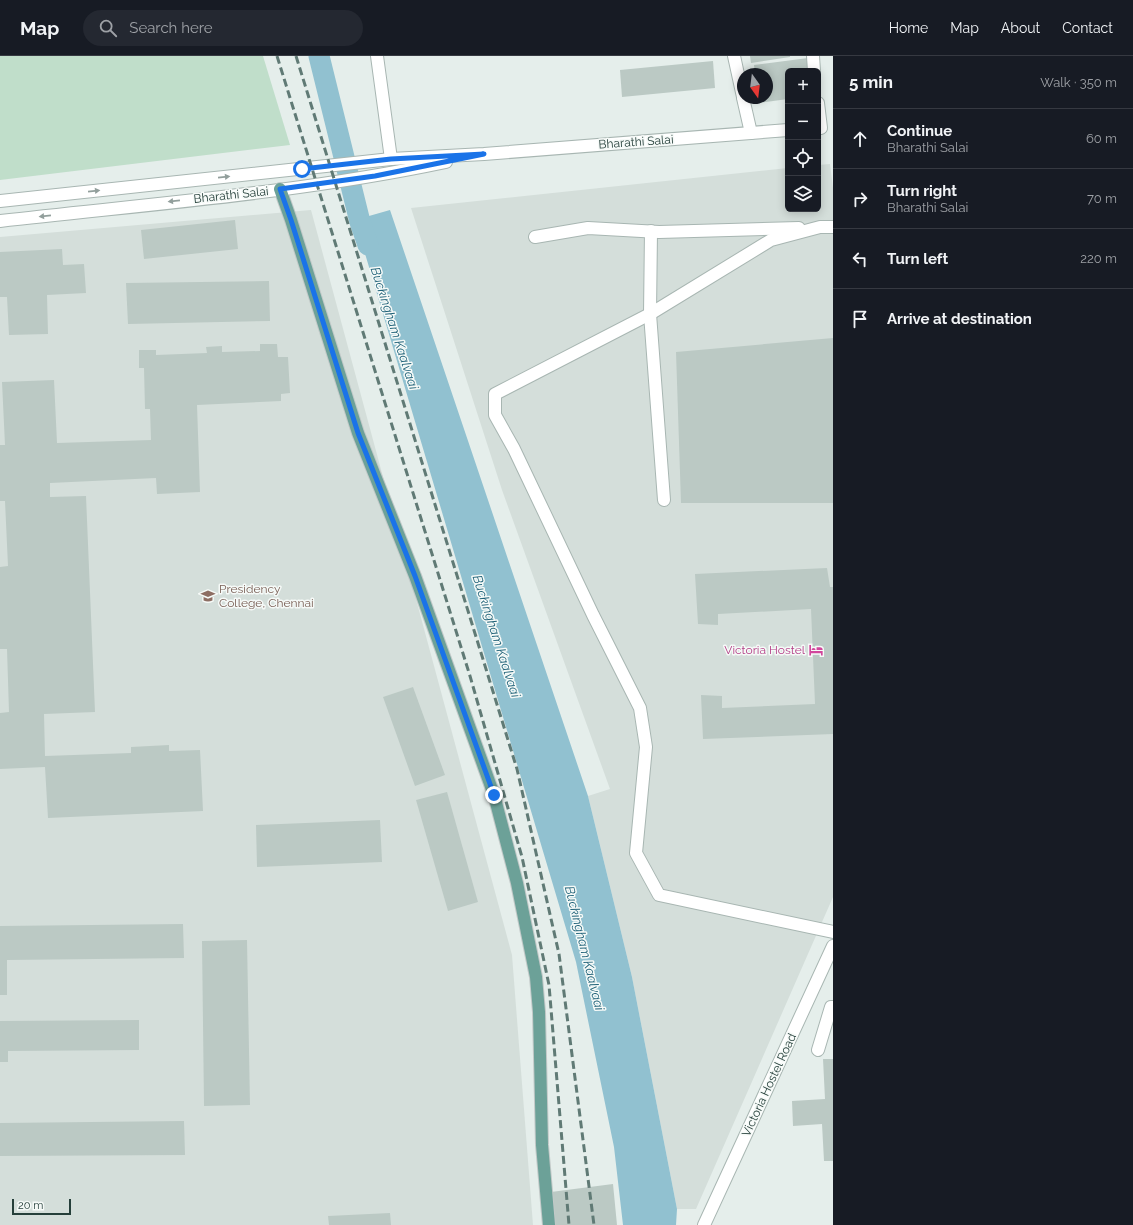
<!DOCTYPE html>
<meta charset="utf-8">
<style>
:root{--surface:#171b24;--page:#242831;--text:#f1f3f6;--muted:#9ea1a6;--line:#363941}
body{margin:0;font-family:Raleway,sans-serif;background:var(--page);color:var(--text)}
.controls{position:absolute;right:12px;top:12px;display:grid;overflow:hidden;border-radius:6px;box-shadow:0 2px 10px #0003}
.controls button{width:36px;height:36px;display:grid;place-items:center;padding:0;border:0;border-bottom:1px solid var(--line);background:var(--surface);color:var(--text);font:20px sans-serif}
.compass{position:absolute;left:737px;top:12px;width:36px;height:36px;border-radius:50%;background:var(--surface);box-shadow:0 2px 10px #0003;rotate:166deg}
.scale{position:absolute;left:12px;bottom:10px;width:59px;box-sizing:border-box;padding-left:4px;border:2px solid #253f3a;border-top:0;font-size:11px;line-height:14px;white-space:nowrap;color:#253f3a;-webkit-text-stroke:3px #f6faf8;paint-order:stroke}
.stop{position:absolute;width:12px;height:12px;margin:-9px;border:3px solid #1a73e8;border-radius:50%;background:#fff}
.stop.end{background:#1a73e8;border-color:#fff;box-shadow:0 1px 4px #0008}
.list{margin:0;padding:0;list-style:none}
h2{display:flex;justify-content:space-between;align-items:center;height:52px;margin:0;padding:0 16px;font-size:17px}
h2 small{font-size:13px;font-weight:400;color:var(--muted)}
.list li{display:grid;grid-template-columns:26px 1fr auto;gap:12px;align-items:center;box-sizing:border-box;height:60px;padding:0 16px;border-top:1px solid var(--line)}
.list b{display:block;font-size:15px;white-space:nowrap}
.list p{margin:0;font-size:13px;white-space:nowrap;color:var(--muted)}
.list em{font-size:13px;font-style:normal;color:var(--muted)}
.icon{flex:none;width:22px;height:22px;fill:none;stroke:currentColor;stroke-width:2;stroke-linecap:round;stroke-linejoin:round}
.map{position:relative;flex:none;width:833px;height:1169px;overflow:hidden}
header{display:flex;align-items:center;gap:24px;box-sizing:border-box;height:56px;padding:0 20px;background:var(--surface);border-bottom:1px solid var(--line)}
header strong{font-size:19px}
nav{display:flex;gap:22px;margin-inline-start:auto;font-size:14px}
.search{width:280px;height:36px;background:var(--page);display:flex;align-items:center;gap:10px;box-sizing:border-box;padding:0 14px;border-radius:22px;color:var(--muted);font-size:15px}
main{display:flex}
aside{flex:1;background:var(--surface)}
.map>svg:first-child{display:block}
.built{fill:#d4deda}
.green{fill:#c0deca}
.water{fill:#91c1d0}
.lines{fill:none;stroke-linecap:round;stroke-linejoin:round}
.canal{stroke:#91c1d0;stroke-width:21}
.building{fill:#bbc9c4}
.minor-casing{stroke:#a8b6b2;stroke-width:14}
.major-casing{stroke:#c2c9c8;stroke-width:14}
.minor{stroke:#fff;stroke-width:12}
.major{stroke:#6ca198;stroke-width:12}
.rail{stroke:#607a75;stroke-width:3;stroke-dasharray:8 4;stroke-linecap:butt}
.oneway{fill:#929f9c}
.route{stroke:#1a73e8;stroke-width:5}
.labels{text-anchor:middle;stroke-width:3;stroke-linejoin:round;paint-order:stroke}
.street-label{font-size:12px;fill:#253f3a;stroke:#f6faf8}
.education-label{font-size:12px;fill:#785e54;stroke:#f6faf8;text-anchor:start}
.hotel-label{font-size:12px;fill:#b23c85;stroke:#f6faf8;text-anchor:end}
.water-label{font-size:13px;font-style:italic;fill:#216379;stroke:#f6faf8}
</style>
<header>
<strong>Map</strong>
<div class="search"><svg class="icon" aria-label="search" viewBox="0 0 24 24"><circle cx="10" cy="10" r="6"/><path d="M15 15l6 6"/></svg>Search here</div>
<nav><a>Home</a><a>Map</a><a>About</a><a>Contact</a></nav>
</header>
<main>
<div class="map">
<svg width="833" height="1169" viewBox="0 0 833 1169">
<rect width="100%" height="100%" fill="#e5eeeb"/>
<g class="built">
<polygon points="830,108 833,132 833,841 696,1153 677,1153 632,921 588,740 610,733 502,434 411,152 788,112 788,153 818,153 818,109"/>
<polygon points="311,154 512,899 533,1169 0,1169 0,181"/>
</g>
<polygon class="green" points="0,0 263,0 290,89 0,124"/>
<polygon class="water" points="390,154 588,740 632,921 677,1153 676,1169 623,1169 614,1091 576,906 355,164"/>
<g class="lines">
<polyline class="canal" points="319,0 360,166 368,189"/>
</g>
<g class="building">
<polygon points="750,0 790,0 790,1 751,7"/>
<polygon points="808,2 810,15 788,15 788,43 759,47 758,42 767,42 767,18 755,18 754,9"/>
<polygon points="713,5 715,32 622,41 620,14"/>
<polygon points="235,164 238,193 144,203 141,174"/>
<polygon points="62,193 63,209 84,208 86,237 47,239 48,278 9,279 7,241 0,241 0,196"/>
<polygon points="269,225 270,265 128,268 126,227"/>
<polygon points="833,282 833,447 681,447 676,296"/>
<polygon points="260,288 277,288 278,301 288,301 290,337 281,338 281,345 197,349 200,436 157,438 156,422 50,427 50,441 86,440 95,656 44,658 45,700 131,697 131,691 169,689 169,695 200,694 203,755 48,762 45,711 0,713 0,657 9,656 7,593 0,593 0,511 8,510 5,445 0,445 0,389 5,389 2,326 54,324 57,387 151,384 150,353 145,353 144,312 139,312 139,294 156,294 156,299 207,297 206,291 222,290 222,296 260,295"/>
<polygon points="827,512 830,531 833,531 833,678 703,683 701,639 722,640 722,652 815,648 811,553 718,558 718,569 698,568 695,518"/>
<polygon points="413,631 445,719 415,730 383,641"/>
<polygon points="447,736 478,846 448,855 416,744"/>
<polygon points="380,764 382,806 257,811 256,769"/>
<polygon points="183,868 184,902 7,904 7,939 0,939 0,870"/>
<polygon points="247,884 250,1049 204,1050 202,885"/>
<polygon points="139,964 139,994 8,995 8,1006 0,1006 0,965"/>
<polygon points="823,1003 833,1003 833,1105 824,1105 822,1068 793,1070 792,1045 825,1043"/>
<polygon points="184,1065 185,1099 0,1100 0,1067"/>
<polygon points="613,1128 617,1169 555,1169 551,1136"/>
<polygon points="390,1157 391,1169 329,1169 328,1160"/>
</g>
<g class="lines">
<defs>
<g id="minor">
<polyline points="377,0 391,103"/>
<polyline points="734,0 743,41"/>
<polyline points="813,0 814,15"/>
<polyline points="743,42 751,77"/>
<polyline points="818,47 821,72"/>
<polyline points="0,145 391,103 484,98 788,74"/>
<path d="M0,165C149,148 299,137 446,106"/>
<polyline points="833,171 820,171 771,184 650,258 495,338 495,359 514,393 593,559 640,652 646,691 636,797 659,839 833,876"/>
<polyline points="651,175 650,258 664,444"/>
<polyline points="535,181 588,172 659,176 799,172"/>
<polyline points="818,994 831,951 833,951"/>
<polyline points="704,1169 833,890"/>
</g>
<polyline id="major" points="280,133 291,164 358,377 415,520 494,739 517,827 536,921 539,956 542,1089 549,1169"/>
</defs>
<use href="#minor" class="minor-casing"/>
<use href="#major" class="major-casing"/>
<use href="#minor" class="minor"/>
<use href="#major" class="major"/>
<g class="rail">
<polyline points="277,0 470,620 522,801 549,929 569,1169"/>
<polyline points="296,0 517,713 559,898 594,1169"/>
</g>
</g>
<defs><path id="oneway-solid" d="M-6-.8H1V-3.2L6.5 0L1 3.2V.8H-6Z"/></defs>
<g class="oneway">
<use href="#oneway-solid" transform="translate(224 121) rotate(-6)"/>
<use href="#oneway-solid" transform="translate(94 135) rotate(-6)"/>
<use href="#oneway-solid" transform="translate(174 145) rotate(174)"/>
<use href="#oneway-solid" transform="translate(45 160) rotate(174)"/>
</g>
<g class="lines">
<polyline class="route" points="302,113 391,103 484,98 375,120 280,133 291,164 358,377 415,520 494,739"/>
</g>
<defs>
<symbol id="university-bare" viewBox="-9 -9 18 18"><path d="M0-5L7-2L0 1L-7-2ZM-4 1L0 2.5L4 1V4Q0 6-4 4Z" fill="#8d6e63" stroke="#f6faf8" stroke-width="2.5" paint-order="stroke"/></symbol>
<symbol id="hotel-bare" viewBox="-9 -9 18 18"><path d="M-6-4.5h1.5V1H6V5H4.5V3h-9V5H-6ZM-4 0a1.8 1.8 0 1 1 3.6 0ZM.5 0V-2.5h3Q6-2.5 6 0Z" fill="#d1479c" stroke="#f6faf8" stroke-width="2.5" paint-order="stroke"/></symbol>
</defs>
<g fill-rule="evenodd">
<use href="#university-bare" x="198" y="530" width="20" height="20"/>
<use href="#hotel-bare" x="806" y="584" width="20" height="20"/>
</g>
<g class="labels">
<g class="street-label">
<text transform="translate(636 86) rotate(-4)" y="4">Bharathi Salai</text>
<text transform="translate(231 139) rotate(-6)" y="4">Bharathi Salai</text>
<text transform="translate(769 1029) rotate(-65)" y="4">Victoria Hostel Road</text>
</g>
<g class="education-label">
<text x="219" y="537">Presidency<tspan x="219" dy="14">College, Chennai</tspan></text>
</g>
<g class="hotel-label">
<text x="805" y="598">Victoria Hostel</text>
</g>
<g class="water-label">
<text transform="translate(395 272) rotate(72)" y="5">Buckingham Kaalvaai</text>
<text transform="translate(497 580) rotate(72)" y="5">Buckingham Kaalvaai</text>
<text transform="translate(585 892) rotate(76)" y="5">Buckingham Kaalvaai</text>
</g>
</g>
</svg>
<div class="controls">
<button>+</button>
<button>−</button>
<button><svg class="icon" aria-label="locate" viewBox="0 0 24 24"><circle cx="12" cy="12" r="6"/><path d="M12 2v4M12 18v4M2 12h4M18 12h4"/></svg></button>
<button><svg class="icon" aria-label="layers" viewBox="0 0 24 24"><path d="M12 4l9 5-9 5-9-5zM3 14l9 5 9-5"/></svg></button>
</div>
<svg class="compass" viewBox="-18 -18 36 36"><path d="M0-13l5 13h-10z" fill="#e53935"/><path d="M0 13l5-13h-10z" fill="#9ea1a6"/></svg>
<div class="scale">20 m</div>
<div class="stop" style="left:302px;top:113px"></div>
<div class="stop end" style="left:494px;top:739px"></div>
</div>
<aside>
<h2>5 min<small>Walk · 350 m</small></h2>
<ul class="list">
<li><svg class="icon" aria-label="ahead" viewBox="0 0 24 24"><path d="M12 20V5M6 11l6-6 6 6"/></svg><div><b>Continue</b><p>Bharathi Salai</p></div><em>60 m</em></li>
<li><svg class="icon" aria-label="right" viewBox="0 0 24 24"><path d="M7 20v-9h11M14 6l5 5-5 5"/></svg><div><b>Turn right</b><p>Bharathi Salai</p></div><em>70 m</em></li>
<li><svg class="icon" aria-label="left" viewBox="0 0 24 24"><path d="M17 20v-9H6M10 6l-5 5 5 5"/></svg><div><b>Turn left</b></div><em>220 m</em></li>
<li><svg class="icon" aria-label="arrive" viewBox="0 0 24 24"><path d="M6 21V4h12l-3 4 3 4H6"/></svg><div><b>Arrive at destination</b></div></li>
</ul>
</aside>
</main>
